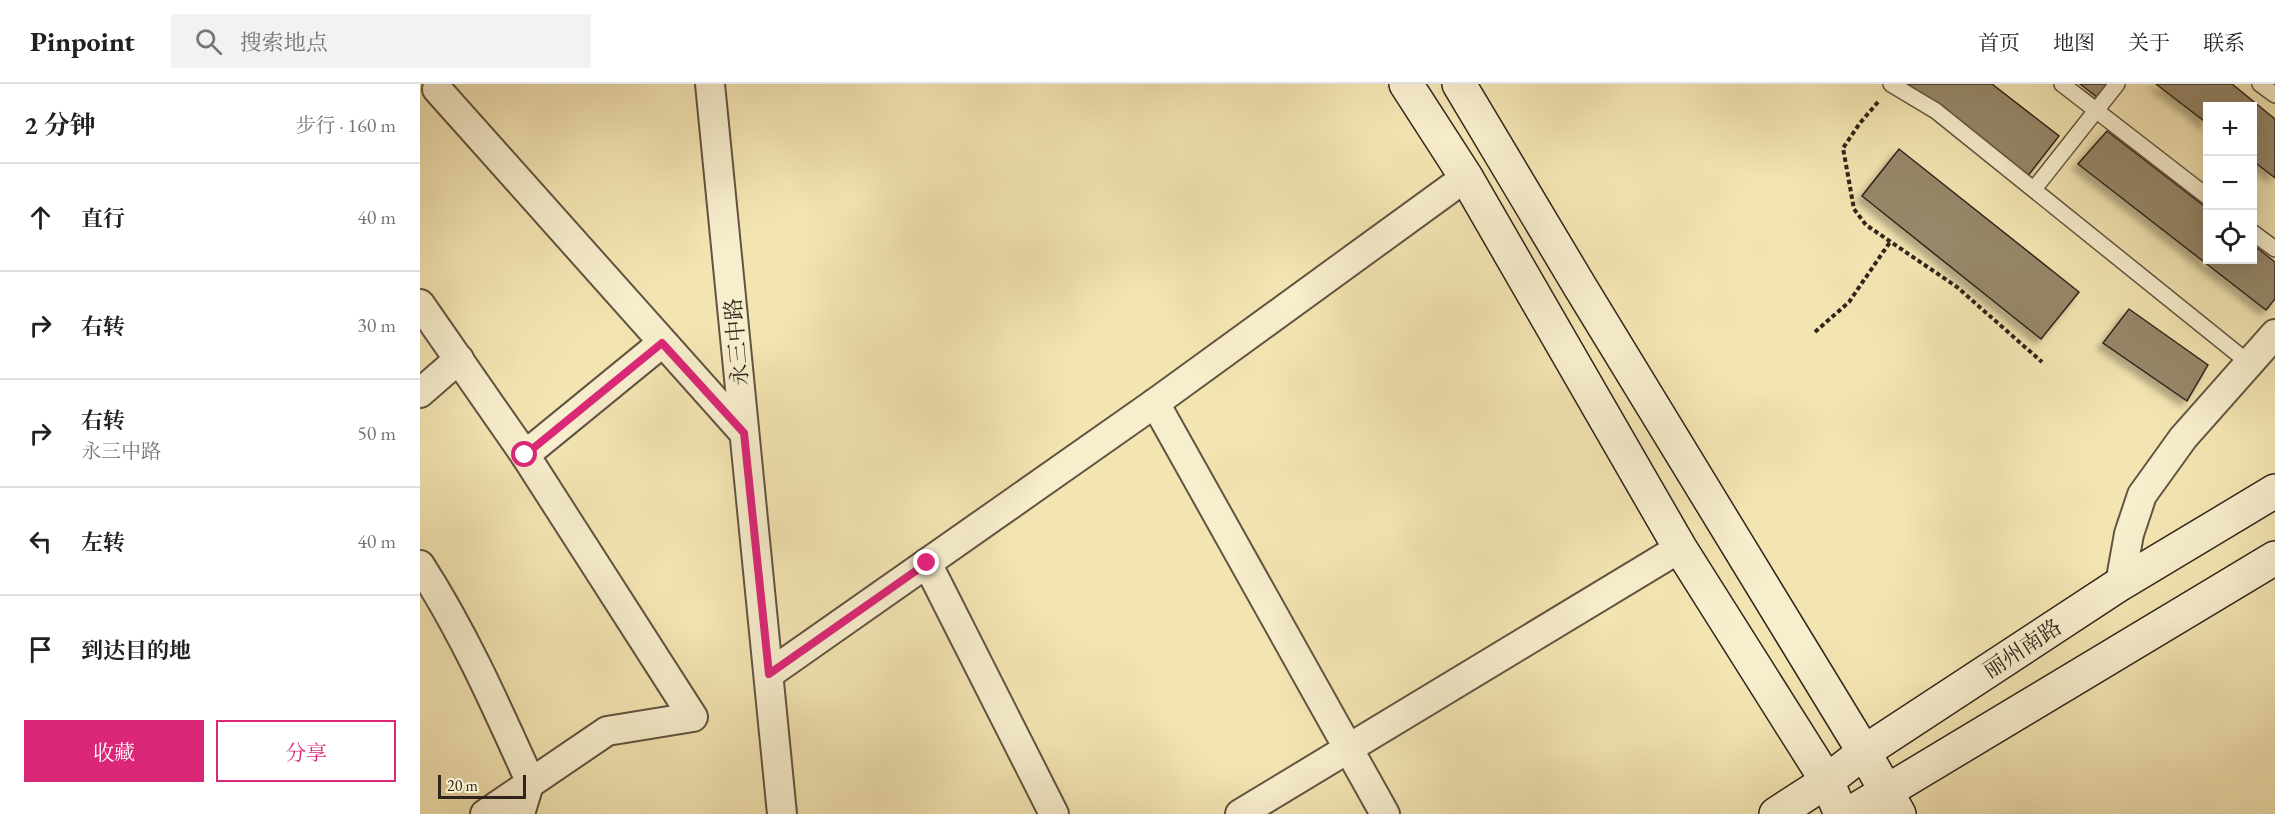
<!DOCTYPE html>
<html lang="zh">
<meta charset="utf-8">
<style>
:root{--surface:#fff;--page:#f2f2f2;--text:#202124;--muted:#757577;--line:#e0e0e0;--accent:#db2777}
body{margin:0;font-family:"EB Garamond","Noto Serif SC",serif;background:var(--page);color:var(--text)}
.controls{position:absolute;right:18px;top:18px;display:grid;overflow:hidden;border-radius:0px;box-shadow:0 6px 24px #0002}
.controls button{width:54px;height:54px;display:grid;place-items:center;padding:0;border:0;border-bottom:2px solid var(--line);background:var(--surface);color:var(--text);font:30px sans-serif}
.scale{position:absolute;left:18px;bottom:15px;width:88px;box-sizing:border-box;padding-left:6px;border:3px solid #31241b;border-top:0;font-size:16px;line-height:21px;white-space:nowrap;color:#31241b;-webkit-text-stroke:4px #f7eecd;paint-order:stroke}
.stop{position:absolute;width:18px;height:18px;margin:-14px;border:4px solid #db2777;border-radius:50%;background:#fff}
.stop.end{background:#db2777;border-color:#fff;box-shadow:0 2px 6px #0008}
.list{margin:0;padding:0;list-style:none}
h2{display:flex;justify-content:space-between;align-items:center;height:78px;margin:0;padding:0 24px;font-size:26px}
h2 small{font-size:20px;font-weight:400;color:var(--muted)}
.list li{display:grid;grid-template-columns:39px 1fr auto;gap:18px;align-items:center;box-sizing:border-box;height:108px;padding:0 24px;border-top:2px solid var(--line)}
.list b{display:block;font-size:22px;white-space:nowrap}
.list p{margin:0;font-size:20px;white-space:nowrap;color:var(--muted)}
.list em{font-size:20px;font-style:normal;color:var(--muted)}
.actions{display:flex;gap:12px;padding:18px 24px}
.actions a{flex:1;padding:14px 0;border:2px solid var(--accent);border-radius:0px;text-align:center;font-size:21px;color:var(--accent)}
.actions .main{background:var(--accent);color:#fff}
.icon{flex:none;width:33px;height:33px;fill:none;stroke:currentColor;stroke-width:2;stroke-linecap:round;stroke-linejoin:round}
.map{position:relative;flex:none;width:1855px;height:730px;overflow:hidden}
header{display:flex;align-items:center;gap:36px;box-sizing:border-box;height:84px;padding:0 30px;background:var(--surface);border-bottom:2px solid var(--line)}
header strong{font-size:28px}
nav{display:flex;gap:33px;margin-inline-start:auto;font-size:21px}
.search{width:420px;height:54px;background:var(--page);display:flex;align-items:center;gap:15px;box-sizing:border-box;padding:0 21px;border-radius:0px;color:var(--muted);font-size:22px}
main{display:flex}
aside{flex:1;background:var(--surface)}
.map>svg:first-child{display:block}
.building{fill:#96886a;stroke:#31241b;stroke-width:1.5;filter:url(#shadow)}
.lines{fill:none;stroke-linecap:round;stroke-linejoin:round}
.lane-casing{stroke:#625441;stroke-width:18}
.street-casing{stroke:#625441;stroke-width:32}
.secondary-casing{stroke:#31241b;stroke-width:36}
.path{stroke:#31241b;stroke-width:4;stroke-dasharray:4.5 3;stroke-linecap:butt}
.lane{stroke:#f7eecd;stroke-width:15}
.street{stroke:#f7eecd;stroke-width:28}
.secondary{stroke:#f7eecd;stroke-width:33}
.route{stroke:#db2777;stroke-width:8}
.labels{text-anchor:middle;stroke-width:4.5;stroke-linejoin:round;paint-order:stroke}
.street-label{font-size:22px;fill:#31241b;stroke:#f7eecd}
</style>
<header>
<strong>Pinpoint</strong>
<div class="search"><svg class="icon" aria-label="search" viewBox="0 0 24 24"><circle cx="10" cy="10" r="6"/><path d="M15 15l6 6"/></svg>搜索地点</div>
<nav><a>首页</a><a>地图</a><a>关于</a><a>联系</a></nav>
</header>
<main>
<aside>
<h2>2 分钟<small>步行 · 160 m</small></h2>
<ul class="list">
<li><svg class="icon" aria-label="ahead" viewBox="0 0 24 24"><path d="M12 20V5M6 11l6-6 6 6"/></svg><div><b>直行</b></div><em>40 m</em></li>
<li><svg class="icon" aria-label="right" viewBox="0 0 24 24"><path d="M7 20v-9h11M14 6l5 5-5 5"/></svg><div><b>右转</b></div><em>30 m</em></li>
<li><svg class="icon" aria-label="right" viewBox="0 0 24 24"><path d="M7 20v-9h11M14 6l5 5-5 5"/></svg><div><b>右转</b><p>永三中路</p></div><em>50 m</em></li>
<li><svg class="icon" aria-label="left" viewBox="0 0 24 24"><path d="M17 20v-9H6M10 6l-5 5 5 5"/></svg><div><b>左转</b></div><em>40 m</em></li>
<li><svg class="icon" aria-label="arrive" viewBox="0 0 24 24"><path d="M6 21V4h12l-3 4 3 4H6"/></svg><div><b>到达目的地</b></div></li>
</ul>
<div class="actions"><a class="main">收藏</a><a>分享</a></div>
</aside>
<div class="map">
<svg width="1855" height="730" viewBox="0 0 1855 730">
<defs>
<filter id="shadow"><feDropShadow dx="-5.5" dy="5.5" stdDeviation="3" flood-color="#0004"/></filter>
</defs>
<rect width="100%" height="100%" fill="#f3e5b2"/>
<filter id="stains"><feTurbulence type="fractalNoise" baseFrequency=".00333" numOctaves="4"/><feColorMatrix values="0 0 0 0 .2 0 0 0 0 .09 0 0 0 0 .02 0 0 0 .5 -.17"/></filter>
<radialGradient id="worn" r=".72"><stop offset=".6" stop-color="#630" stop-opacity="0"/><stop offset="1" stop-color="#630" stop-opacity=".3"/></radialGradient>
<g class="building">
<polygon points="1488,0 1572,0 1639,52 1607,93"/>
<polygon points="1660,0 1694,0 1681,16"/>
<polygon points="1736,0 1812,0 1855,35 1855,94 1832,76 1832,22 1788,22 1788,40"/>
<polygon points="1687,47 1788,125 1788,176 1832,176 1832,160 1855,178 1855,215 1846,226 1658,80"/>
<polygon points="1479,65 1659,208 1621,255 1442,112"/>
<polygon points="1709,225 1788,281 1767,317 1683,259"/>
</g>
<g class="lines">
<defs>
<g id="lane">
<polyline points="1471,0 1516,27 1829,279"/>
<polyline points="1642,0 1788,113"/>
<polyline points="1840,0 1855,11"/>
<polyline points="1614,105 1697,0"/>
<polyline points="1832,148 1855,165"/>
</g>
<g id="street">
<polyline points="290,0 362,730"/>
<polyline points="17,5 324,349"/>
<polyline points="0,220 105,371 242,259"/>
<polyline points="0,309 39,275"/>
<polyline points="735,319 965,730"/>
<polyline points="507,479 634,730"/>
<path d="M0,481C44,549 77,624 110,697L100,730"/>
<polyline points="1700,500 1709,450 1722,411 1763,354 1855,250"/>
<polyline points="349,590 735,319 1046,93"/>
<polyline points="65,730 187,647 273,633 105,371"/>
<polyline points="820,730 1260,464"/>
</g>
<g id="secondary">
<polyline points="986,0 1046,93 1260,464 1407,697 1421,730"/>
<polyline points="1039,0 1159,201 1444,668 1479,730"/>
<polyline points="1356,730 1407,697 1444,668 1700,500 1855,407"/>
<polyline points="1429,730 1855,474"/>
</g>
</defs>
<use href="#lane" class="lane-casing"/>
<use href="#street" class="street-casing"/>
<use href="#secondary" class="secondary-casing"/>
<g class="path">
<polyline points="1458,18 1440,39 1423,64 1434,125 1446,141 1537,203 1622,278"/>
<polyline points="1395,248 1429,218 1470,158"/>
</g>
<use href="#lane" class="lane"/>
<use href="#street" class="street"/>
<use href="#secondary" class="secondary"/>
</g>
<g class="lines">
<polyline class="route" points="105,371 242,259 324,349 349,590 507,479"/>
</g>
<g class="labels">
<g class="street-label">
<text transform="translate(316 258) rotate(-95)" y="8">永三中路</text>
<text transform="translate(1602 564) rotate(-33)" y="8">丽州南路</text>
</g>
</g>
<rect width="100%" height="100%" filter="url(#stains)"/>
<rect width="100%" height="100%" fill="url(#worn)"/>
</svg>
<div class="controls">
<button>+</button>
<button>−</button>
<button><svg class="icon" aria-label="locate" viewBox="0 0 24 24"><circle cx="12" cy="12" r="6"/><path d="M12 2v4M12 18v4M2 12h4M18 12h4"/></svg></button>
</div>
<div class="scale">20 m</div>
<div class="stop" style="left:105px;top:371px"></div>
<div class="stop end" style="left:507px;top:479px"></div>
</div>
</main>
